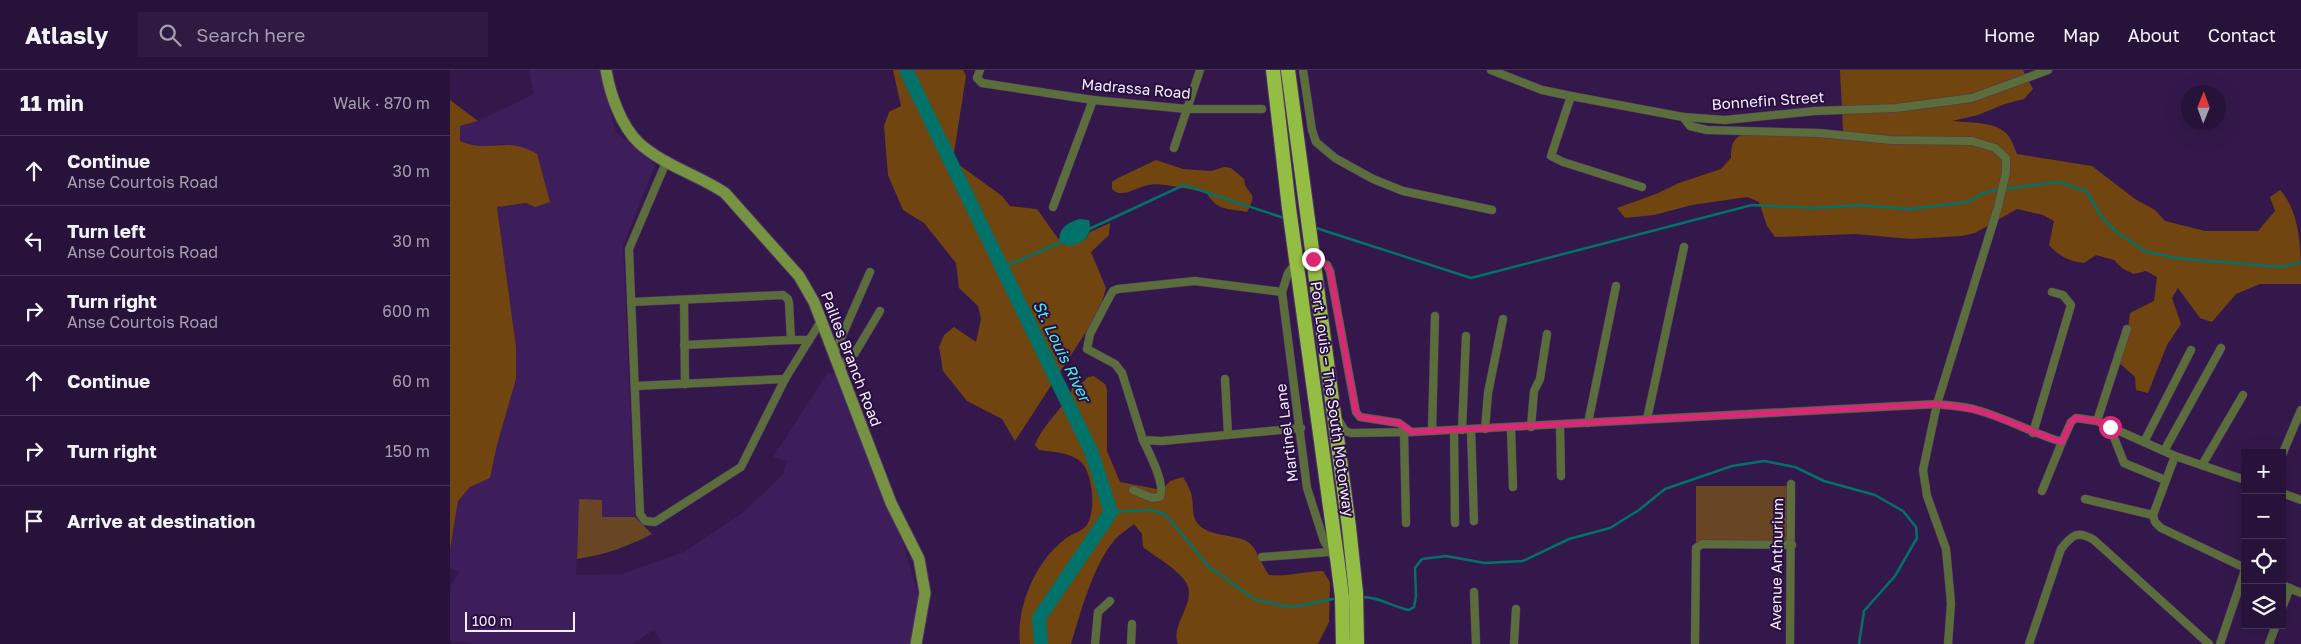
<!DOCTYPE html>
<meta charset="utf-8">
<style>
:root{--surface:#271239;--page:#2f1b41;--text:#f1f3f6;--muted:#a49eae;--line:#433253}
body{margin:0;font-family:"Golos Text",sans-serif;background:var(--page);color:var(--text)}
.controls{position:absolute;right:15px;bottom:15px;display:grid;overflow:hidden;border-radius:0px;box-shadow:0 5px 20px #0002}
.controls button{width:45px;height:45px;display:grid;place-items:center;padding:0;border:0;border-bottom:1px solid var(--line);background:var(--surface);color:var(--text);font:25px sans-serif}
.compass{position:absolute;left:1731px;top:15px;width:45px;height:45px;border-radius:50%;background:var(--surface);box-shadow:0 5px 20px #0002;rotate:1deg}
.scale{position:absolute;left:15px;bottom:12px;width:110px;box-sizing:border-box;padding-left:5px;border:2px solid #f4eefc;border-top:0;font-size:14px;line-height:18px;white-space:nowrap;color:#f4eefc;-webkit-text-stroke:4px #2a0d41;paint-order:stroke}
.stop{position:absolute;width:15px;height:15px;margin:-11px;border:4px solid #db2777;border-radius:50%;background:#fff}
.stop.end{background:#db2777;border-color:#fff;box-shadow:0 1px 5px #0008}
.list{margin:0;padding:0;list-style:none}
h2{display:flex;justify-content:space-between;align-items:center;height:65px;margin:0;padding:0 20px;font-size:21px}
h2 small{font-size:16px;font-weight:400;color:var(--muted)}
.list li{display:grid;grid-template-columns:32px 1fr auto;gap:15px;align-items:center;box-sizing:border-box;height:70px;padding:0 20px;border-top:1px solid var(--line)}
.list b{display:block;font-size:19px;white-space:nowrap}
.list p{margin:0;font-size:16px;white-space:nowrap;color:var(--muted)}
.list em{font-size:16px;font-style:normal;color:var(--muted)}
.icon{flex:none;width:28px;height:28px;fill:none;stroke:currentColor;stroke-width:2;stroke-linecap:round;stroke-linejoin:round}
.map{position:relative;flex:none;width:1851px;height:574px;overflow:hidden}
header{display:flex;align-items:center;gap:30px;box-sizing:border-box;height:70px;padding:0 25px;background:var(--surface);border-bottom:1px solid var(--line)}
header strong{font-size:24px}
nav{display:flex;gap:28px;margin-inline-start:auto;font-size:18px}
.search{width:350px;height:45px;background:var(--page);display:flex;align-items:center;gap:12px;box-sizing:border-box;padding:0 18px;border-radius:0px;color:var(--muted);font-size:19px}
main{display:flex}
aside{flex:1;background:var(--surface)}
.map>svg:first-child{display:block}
.built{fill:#3e1e5a}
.green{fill:#684623}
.forest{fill:#70450f}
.water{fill:#00726a}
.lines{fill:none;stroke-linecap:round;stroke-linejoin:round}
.stream{stroke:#00726a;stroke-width:2.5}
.river{stroke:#00726a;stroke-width:14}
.minor-casing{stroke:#4f3665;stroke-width:9}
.secondary-casing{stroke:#4f3665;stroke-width:13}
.trunk-casing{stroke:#4f3665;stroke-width:16}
.minor{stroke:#5a6d3b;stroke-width:8}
.secondary{stroke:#759341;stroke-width:11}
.trunk{stroke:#94be43;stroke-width:14}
.route{stroke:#db2777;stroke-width:6}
.labels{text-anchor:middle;stroke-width:4;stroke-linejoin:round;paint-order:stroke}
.street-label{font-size:15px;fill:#f4eefc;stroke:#2a0d41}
.water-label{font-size:16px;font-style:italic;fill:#43f2e3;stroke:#2a0d41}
</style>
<header>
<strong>Atlasly</strong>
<div class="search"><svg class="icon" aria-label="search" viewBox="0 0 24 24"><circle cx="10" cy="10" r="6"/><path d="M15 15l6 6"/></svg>Search here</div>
<nav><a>Home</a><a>Map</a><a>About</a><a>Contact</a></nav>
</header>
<main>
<aside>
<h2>11 min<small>Walk · 870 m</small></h2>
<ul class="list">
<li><svg class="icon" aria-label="ahead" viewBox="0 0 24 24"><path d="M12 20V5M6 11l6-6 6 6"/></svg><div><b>Continue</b><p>Anse Courtois Road</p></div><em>30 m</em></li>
<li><svg class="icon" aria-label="left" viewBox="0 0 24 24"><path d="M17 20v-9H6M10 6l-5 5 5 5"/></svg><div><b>Turn left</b><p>Anse Courtois Road</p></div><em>30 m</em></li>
<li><svg class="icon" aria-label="right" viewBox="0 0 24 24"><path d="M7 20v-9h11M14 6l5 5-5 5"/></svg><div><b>Turn right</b><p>Anse Courtois Road</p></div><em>600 m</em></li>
<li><svg class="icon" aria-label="ahead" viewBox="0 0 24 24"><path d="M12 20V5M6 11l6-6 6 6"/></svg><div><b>Continue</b></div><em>60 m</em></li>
<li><svg class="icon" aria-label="right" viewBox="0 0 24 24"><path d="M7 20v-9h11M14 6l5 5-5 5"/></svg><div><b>Turn right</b></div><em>150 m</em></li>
<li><svg class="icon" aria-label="arrive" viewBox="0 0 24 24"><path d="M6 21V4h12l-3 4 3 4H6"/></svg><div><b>Arrive at destination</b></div></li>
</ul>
</aside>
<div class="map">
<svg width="1851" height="574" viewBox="0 0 1851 574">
<rect width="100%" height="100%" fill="#34184c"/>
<polygon class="built" points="79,0 150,0 165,61 205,95 173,176 185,447 152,447 129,430 126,505 171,504 234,482 294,442 333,404 338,391 323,387 377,304 386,302 454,476 469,528 460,574 212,574 204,560 182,574 28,574 0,571 0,517 9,502 0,498 0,480 8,431 20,417 40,408 47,375 66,309 66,277 47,137 76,133 85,137 54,74 24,77 10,71 10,56 28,51 84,24"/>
<g class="green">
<rect x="1246" y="416" width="92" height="56"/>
<path d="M129,429L152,430V447H185L202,464C177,477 154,485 127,489Z"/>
</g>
<g class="forest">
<polygon points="443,0 513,0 516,6 504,83 508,94 552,126 560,136 587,139 609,170 616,176 636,169 640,162 660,153 659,165 641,182 656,218 649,242 565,371 552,349 517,331 493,301 489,277 494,265 504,257 526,272 531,249 528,236 509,218 506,193 474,153 453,140 438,105 434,56 439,42 451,36"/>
<path d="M1390,0H1573L1583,19L1574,29L1555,34L1528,45L1502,51C1518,53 1543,51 1556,63C1561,68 1564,77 1567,84L1642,96L1685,129L1705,140L1715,151L1755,161H1808L1825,141L1820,127L1830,120C1851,143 1851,181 1851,214H1810L1786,224L1762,252L1750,248L1728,218L1722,228L1731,254L1717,275L1698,323L1686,320L1685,307L1666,290L1677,268L1680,243L1704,231L1707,207L1696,201L1684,204L1673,199L1664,190L1646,185L1634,193C1619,191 1610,187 1599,175L1604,151L1593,145L1567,139L1525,163L1512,166L1460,169L1406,164L1325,167L1317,156L1309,132L1297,127L1242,135L1204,145L1175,148L1167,138L1206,124L1229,113L1271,99L1281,88C1281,70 1285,66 1302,61H1393Z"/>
<path d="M0,30L28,51L10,56V71C39,84 57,65 87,84L100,132L85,137L76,133L47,137L66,277V309L47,375L40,408L20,417L8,431L0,480Z"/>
<path d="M706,90L733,99L761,101L774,97L781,98L794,109C796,127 810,119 797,142C776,138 767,141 756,122C739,120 712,112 698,115C685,118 672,129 662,119V112L668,108Z"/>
<path d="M644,306L655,314L657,320V381L670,412L712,420L720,411L733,407C737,414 741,420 742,428C744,437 741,445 748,454C759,467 786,464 798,472C808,479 811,495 819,505C837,507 855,501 873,501L880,512L879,552L868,574H728C719,553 752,529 733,508C722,496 706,487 693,477L692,464L684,454C677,460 668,465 663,472C643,496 630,544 621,574H570C566,537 585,492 615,469C621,464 633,461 637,455C646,441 643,405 632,393C621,382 602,382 589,380L585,375C594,352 615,338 623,317L629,316L638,307Z"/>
</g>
<path class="water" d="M629,149L639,150C644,166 631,176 616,176L609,170C610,157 617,153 629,149Z"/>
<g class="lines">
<g class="stream">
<polyline points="863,157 1021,208 1302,135 1365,138 1408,135 1460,139 1518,132 1531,124 1544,120 1609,112 1636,121 1653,149 1668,163 1695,181 1725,188 1832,197 1851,192"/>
<polyline points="637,160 734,115 834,148"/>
<polyline points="551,198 614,171"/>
<polyline points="661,442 700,440 715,444 758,496 806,530 842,537 888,528"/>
<path d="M911,527C927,526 943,537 959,540L964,537L966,526L965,498L972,489L996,486L1035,493L1073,491L1119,469L1160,458L1189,440L1215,419L1282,396L1314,391L1345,397L1374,411L1425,425L1453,441L1466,457L1467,468L1445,506L1414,541L1409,574"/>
</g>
<polyline class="river" points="456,0 641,381 661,442 589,548 591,574"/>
<defs>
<g id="minor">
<polyline points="530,0 527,8 532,13 643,30 737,39 812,39"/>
<polyline points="853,0 862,60 866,72 885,88 923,109 953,121 1042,140"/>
<polyline points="1041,0 1092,20 1121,26 1233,47 1275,50 1365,41 1446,38 1522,28 1598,0"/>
<polyline points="1121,26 1101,86 1113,92 1192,117"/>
<polyline points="1233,47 1240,56 1257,60 1369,63 1441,70 1522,71 1545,78 1556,88 1556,102 1548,137 1487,334 1473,400 1477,426 1496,479 1501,533 1498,574"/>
<polyline points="724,78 750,0"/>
<polyline points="217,90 179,179 190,444 195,451 205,452 291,397 335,309 371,251"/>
<polyline points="603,137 643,30"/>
<polyline points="863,189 877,195 880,201 906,342 910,347 949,353 961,362"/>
<polyline points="847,192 838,203 832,222 857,418 874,471 886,491"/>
<polyline points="832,222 745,211 668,219 663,221 660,226 640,264 637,279 665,294 672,303 693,370 712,371 851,358"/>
<polyline points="234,230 235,314"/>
<polyline points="181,232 333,225 338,229 339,233 341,270 359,270"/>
<polyline points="234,275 341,270"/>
<polyline points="384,284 420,202"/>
<polyline points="389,298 405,283 430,241"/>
<polyline points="775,309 778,365"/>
<polyline points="185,316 335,309"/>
<polyline points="1197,349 1234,177"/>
<path d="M889,351L895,361L901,363L962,362L1487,334C1500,336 1514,336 1527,340C1556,348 1582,363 1612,372L1621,352L1626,348L1647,351L1725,386L1795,410"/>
<polyline points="1647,351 1677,259"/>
<polyline points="1138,353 1166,216"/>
<polyline points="1110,355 1111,406"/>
<polyline points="1081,357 1084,321 1090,309 1097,264"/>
<polyline points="1660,357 1674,393 1715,410"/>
<polyline points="1061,358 1063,417"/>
<polyline points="1021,359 1024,451"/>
<polyline points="1035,359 1038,323 1053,249"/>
<polyline points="1004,360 1005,453"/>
<polyline points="1012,360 1016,266"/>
<polyline points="982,361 985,246"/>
<polyline points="954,362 956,453"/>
<polyline points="1583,363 1621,235 1613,225 1602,222"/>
<polyline points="1694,372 1741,280"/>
<polyline points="1714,381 1771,278"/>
<polyline points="1832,385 1851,340"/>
<polyline points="1725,386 1703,445 1705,452 1711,458 1795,498"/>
<polyline points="1752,395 1793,325"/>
<path d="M683,420L702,428L710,427C716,414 699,383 693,370"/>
<polyline points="1592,421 1612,372"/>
<polyline points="1832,423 1851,430"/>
<polyline points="1635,429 1703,445"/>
<polyline points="812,487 879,482"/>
<polyline points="1832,515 1851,523"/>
<polyline points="1024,522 1026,574"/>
<polyline points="1832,538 1840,518"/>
<polyline points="645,574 648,542 660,531"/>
<polyline points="681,574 682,554"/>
<polyline points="1064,574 1066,539"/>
<polyline points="1245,574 1246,478 1252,474 1342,475"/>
<polyline points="1340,574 1341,414"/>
<path d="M1579,574L1611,479C1622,465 1627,460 1644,470L1759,574"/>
<polyline points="1770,574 1795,500"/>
<polyline points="1819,574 1826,555"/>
</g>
<path id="secondary" d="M156,0C160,24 171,56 189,73C213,95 248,105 275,123L349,206L364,232L441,433L469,489L475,523L466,574"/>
<g id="trunk">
<polyline points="823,0 839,138 888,495 892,527 893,574"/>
<polyline points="838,0 899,457 906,523 907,574"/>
</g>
</defs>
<use href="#minor" class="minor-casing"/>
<use href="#secondary" class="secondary-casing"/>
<use href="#trunk" class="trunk-casing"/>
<use href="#minor" class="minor"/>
<use href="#secondary" class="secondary"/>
<use href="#trunk" class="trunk"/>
</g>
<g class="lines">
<path class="route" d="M863,189L877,195L880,201L906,342L910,347L949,353L962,362L1487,334C1500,336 1514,337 1526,340C1556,348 1582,363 1612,372L1621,352L1626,348L1647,351L1660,357"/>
</g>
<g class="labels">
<g class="street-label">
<text transform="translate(686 19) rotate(5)" y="5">Madrassa Road</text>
<text transform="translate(1318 31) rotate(-4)" y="5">Bonnefin Street</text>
<text transform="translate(401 289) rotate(69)" y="5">Pailles Branch Road</text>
<text transform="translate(882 329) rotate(82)" y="5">Port Louis – The South Motorway</text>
<text transform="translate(837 363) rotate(-97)" y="5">Martinel Lane</text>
<text transform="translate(1327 494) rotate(-89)" y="5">Avenue Anthurium</text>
</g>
<g class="water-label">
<text transform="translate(612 281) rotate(64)" y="6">St. Louis River</text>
</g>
</g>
</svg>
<div class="controls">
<button>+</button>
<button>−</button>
<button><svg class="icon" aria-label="locate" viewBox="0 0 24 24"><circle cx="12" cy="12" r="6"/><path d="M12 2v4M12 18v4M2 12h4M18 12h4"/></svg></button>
<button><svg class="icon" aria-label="layers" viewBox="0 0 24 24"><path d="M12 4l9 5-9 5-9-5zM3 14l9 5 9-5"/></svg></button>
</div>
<svg class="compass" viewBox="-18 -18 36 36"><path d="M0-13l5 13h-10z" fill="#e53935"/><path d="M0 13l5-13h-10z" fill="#a49eae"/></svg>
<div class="scale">100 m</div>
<div class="stop" style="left:1660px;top:357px"></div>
<div class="stop end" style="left:863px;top:189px"></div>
</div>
</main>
